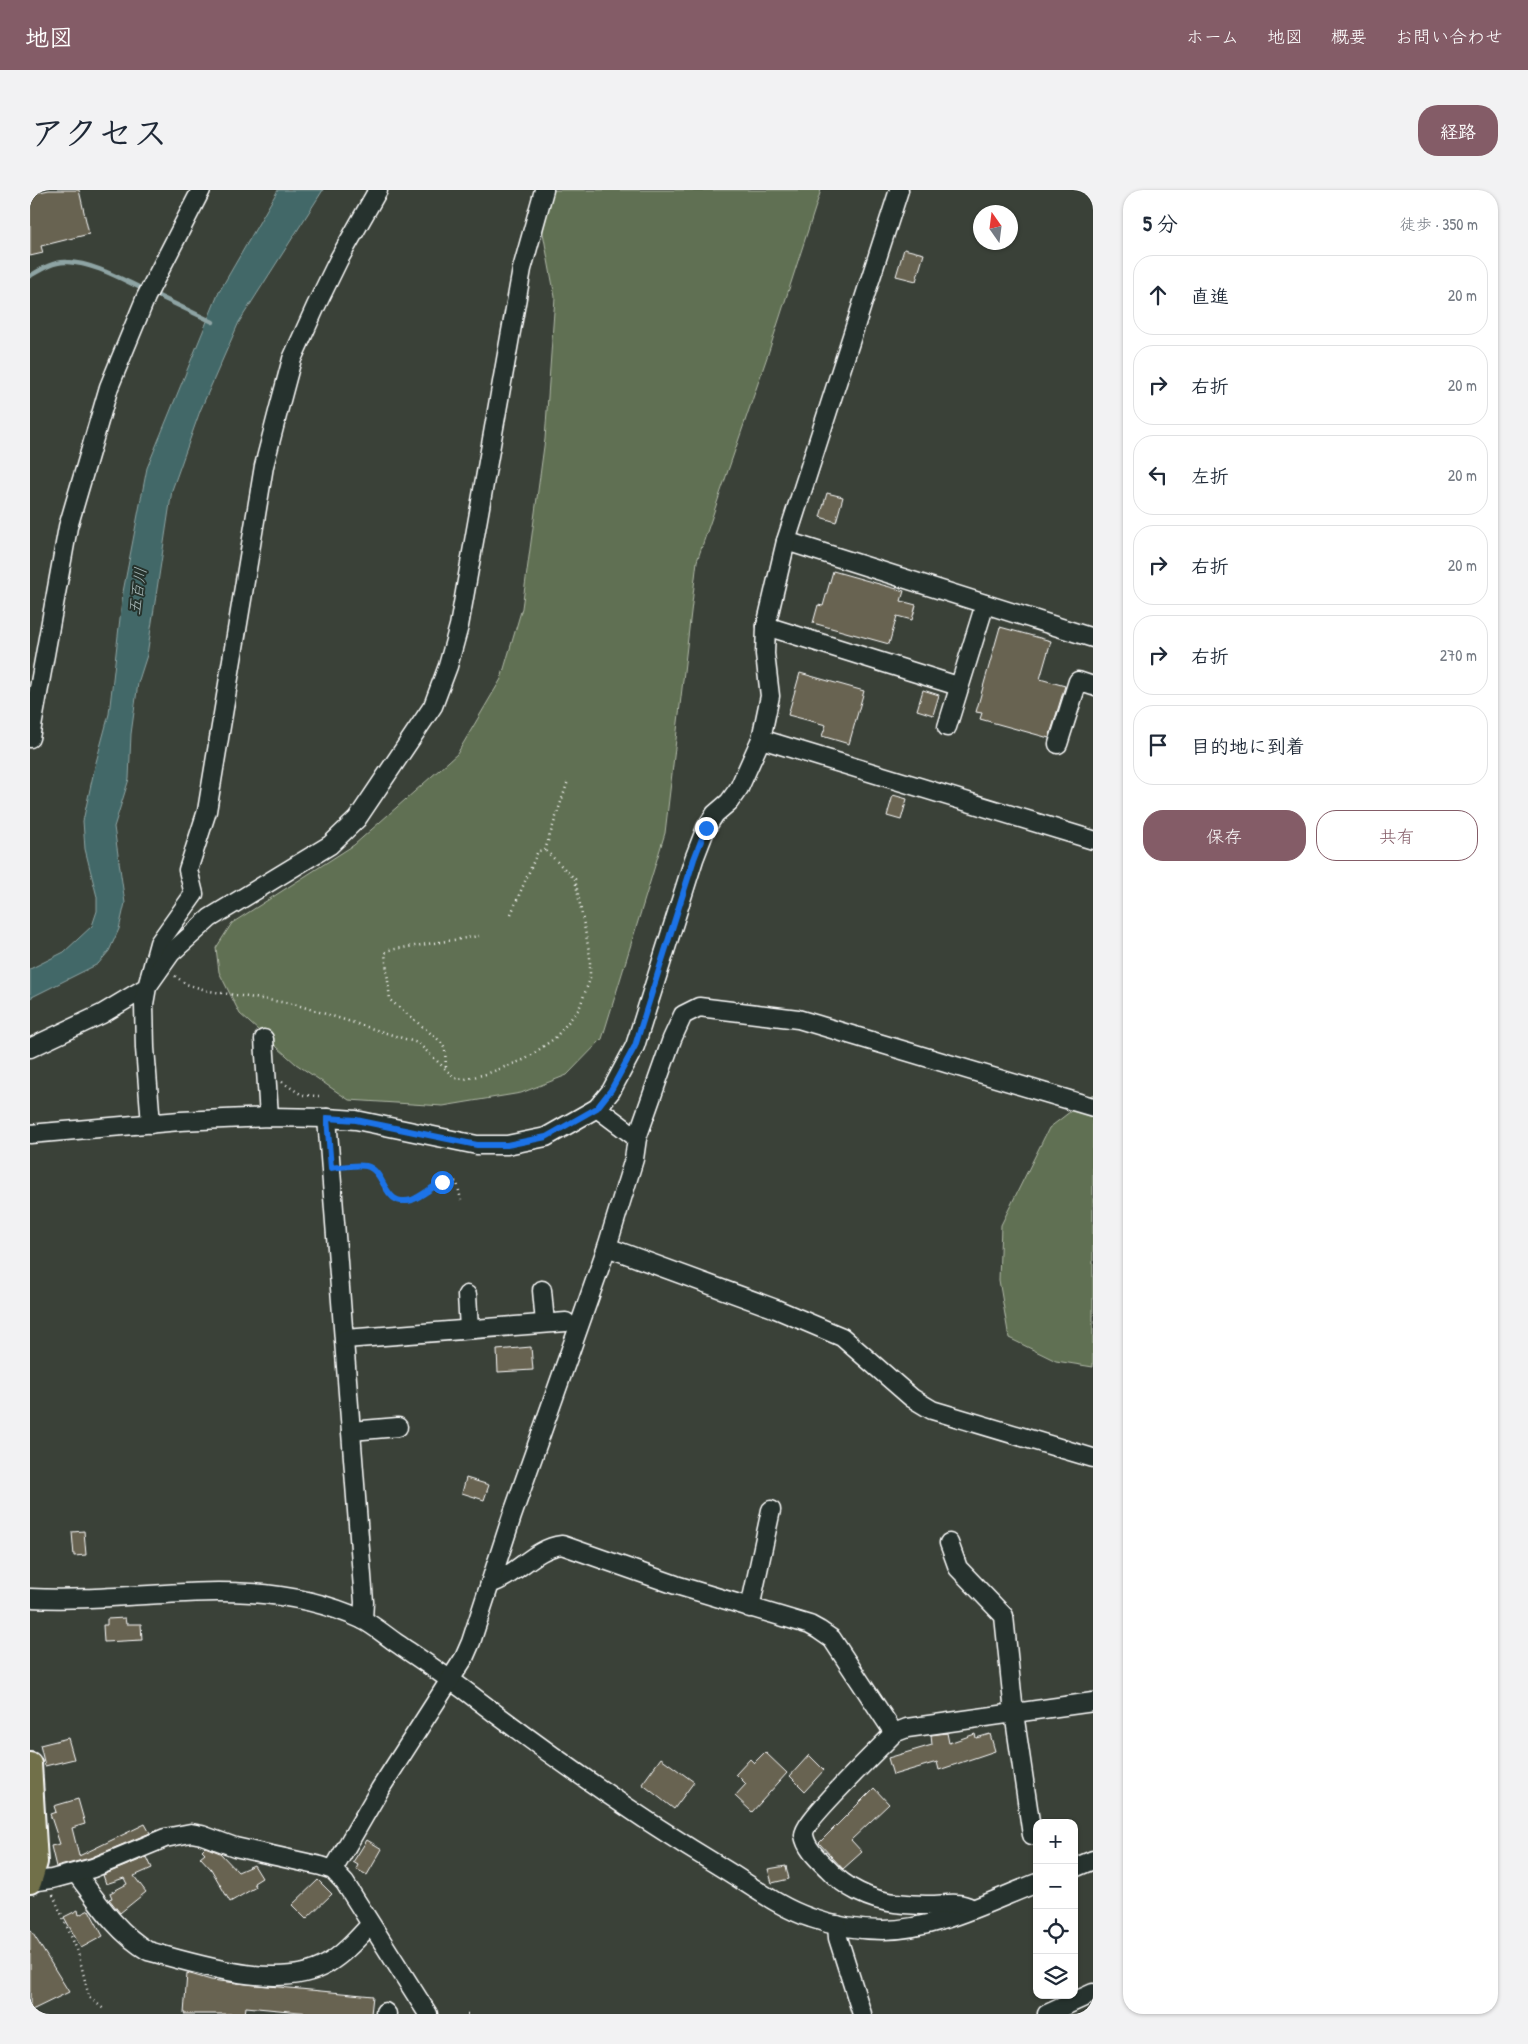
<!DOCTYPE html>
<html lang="ja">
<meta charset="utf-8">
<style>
:root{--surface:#fff;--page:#f2f2f3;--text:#1f2937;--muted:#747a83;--line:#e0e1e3;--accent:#845c67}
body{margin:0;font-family:"Patrick Hand","Klee One",sans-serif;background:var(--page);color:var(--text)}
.controls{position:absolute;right:15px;bottom:15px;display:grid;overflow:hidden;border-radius:10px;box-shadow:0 1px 4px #0004}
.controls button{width:45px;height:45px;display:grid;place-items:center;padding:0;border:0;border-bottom:1px solid var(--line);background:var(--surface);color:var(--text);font:25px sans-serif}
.compass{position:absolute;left:943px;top:15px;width:45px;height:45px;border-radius:50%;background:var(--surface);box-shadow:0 1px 4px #0004;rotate:346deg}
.stop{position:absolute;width:15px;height:15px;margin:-11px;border:4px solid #1a73e8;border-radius:50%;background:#fff}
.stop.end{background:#1a73e8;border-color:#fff;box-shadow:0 1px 5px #0008}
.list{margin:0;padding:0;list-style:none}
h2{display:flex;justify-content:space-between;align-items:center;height:65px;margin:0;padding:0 20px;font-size:21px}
h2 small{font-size:16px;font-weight:400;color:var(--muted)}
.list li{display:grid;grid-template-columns:32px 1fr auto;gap:15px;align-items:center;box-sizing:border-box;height:80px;margin:0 10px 10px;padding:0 10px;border:1px solid var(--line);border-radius:20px}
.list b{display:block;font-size:19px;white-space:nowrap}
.list em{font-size:16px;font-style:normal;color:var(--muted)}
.actions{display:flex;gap:10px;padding:15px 20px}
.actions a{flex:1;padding:11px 0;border:1px solid var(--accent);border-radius:20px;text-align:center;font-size:18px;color:var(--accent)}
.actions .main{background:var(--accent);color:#fff}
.icon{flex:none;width:28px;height:28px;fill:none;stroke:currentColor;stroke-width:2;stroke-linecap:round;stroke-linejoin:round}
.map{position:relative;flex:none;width:1063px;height:1824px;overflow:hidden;border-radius:20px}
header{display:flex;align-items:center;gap:30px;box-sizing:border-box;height:70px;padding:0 25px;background:var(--accent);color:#fff}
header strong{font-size:24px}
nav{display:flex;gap:28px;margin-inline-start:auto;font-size:18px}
.intro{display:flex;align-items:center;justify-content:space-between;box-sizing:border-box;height:120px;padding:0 30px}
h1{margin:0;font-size:35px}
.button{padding:12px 22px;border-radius:20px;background:var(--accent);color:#fff;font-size:18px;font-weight:700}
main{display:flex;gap:30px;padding:0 30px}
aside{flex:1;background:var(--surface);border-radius:20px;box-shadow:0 1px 4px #0004}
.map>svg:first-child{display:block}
.green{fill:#607052;stroke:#b0b8a8}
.water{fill:#436867;stroke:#8ea4a4}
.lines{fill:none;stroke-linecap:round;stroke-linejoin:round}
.stream{stroke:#8ea4a4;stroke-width:4.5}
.building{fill:#686351;stroke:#fff}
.minor-casing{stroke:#fff;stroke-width:21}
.major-casing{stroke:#fff;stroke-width:26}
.path{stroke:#fff;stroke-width:2.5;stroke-dasharray:1 4;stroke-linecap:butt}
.minor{stroke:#26332d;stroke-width:18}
.major{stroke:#71704a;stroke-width:22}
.route{stroke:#1a73e8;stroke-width:6}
.labels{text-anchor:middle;stroke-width:4;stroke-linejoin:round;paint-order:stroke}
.water-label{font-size:16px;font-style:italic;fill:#abb;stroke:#26332d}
</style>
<header>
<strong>地図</strong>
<nav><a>ホーム</a><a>地図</a><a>概要</a><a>お問い合わせ</a></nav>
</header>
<div class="intro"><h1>アクセス</h1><a class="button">経路</a></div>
<main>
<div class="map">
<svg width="1063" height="1824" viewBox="0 0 1063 1824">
<rect width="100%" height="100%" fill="#3a4138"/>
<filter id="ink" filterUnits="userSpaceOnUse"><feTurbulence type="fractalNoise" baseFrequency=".02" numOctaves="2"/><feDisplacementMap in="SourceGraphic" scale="10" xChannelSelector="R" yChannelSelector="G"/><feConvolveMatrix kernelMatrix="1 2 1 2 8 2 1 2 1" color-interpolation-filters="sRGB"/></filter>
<g filter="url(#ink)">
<g class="green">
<polygon points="505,0 791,0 737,167 667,371 635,643 572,849 537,885 491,903 413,916 319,910 266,874 210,824 189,782 186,758 202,733 324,655 427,564 471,489 492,418 515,249 525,107"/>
<polygon points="1063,904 1063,1177 1026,1171 979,1148 969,1090 971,1035 1019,938"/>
</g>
<polygon class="water" points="248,0 293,0 209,132 170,221 142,300 117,465 108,493 101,544 99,589 84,637 95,713 89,739 79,761 68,774 0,808 0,779 34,762 62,736 67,721 67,707 55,659 53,631 65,576 79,524 93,402 117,278 189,102"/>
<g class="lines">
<g class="stream">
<path d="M0,86C10,80 24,71 37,72C64,73 91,89 115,100"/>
<polyline points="122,103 183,132"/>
</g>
</g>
<g class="building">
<polygon points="19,0 49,0 59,44 11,56 13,63 0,66 0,4"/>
<polygon points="874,59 894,64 886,91 866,86"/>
<polygon points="797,303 813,307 806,332 790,327"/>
<polygon points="803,381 874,401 871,411 886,415 882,430 867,426 859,454 783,433 788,415 793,416"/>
<polygon points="970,437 1021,451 1010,489 1035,496 1019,548 950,529 952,523 946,522"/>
<polygon points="770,483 834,501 819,554 792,546 796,535 758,525"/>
<polygon points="893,500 909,505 903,525 887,520"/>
<polygon points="863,605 877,609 871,630 857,626"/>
<polygon points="501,1157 503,1180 468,1182 467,1160"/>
<polygon points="436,1288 459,1295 454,1310 432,1303"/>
<polygon points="54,1341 56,1365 44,1366 42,1342"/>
<polygon points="95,1428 96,1434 111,1434 112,1450 74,1452 73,1435 77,1435 77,1429"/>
<polygon points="917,1543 919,1553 945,1544 946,1548 960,1544 965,1561 909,1580 907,1572 863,1585 858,1568 902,1555 901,1545"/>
<polygon points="38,1548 44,1569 15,1576 10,1555"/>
<polygon points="735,1562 757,1583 722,1622 705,1606 716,1594 706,1584 720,1569 724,1573"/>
<polygon points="779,1565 794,1580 775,1601 760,1586"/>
<polygon points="631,1568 664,1592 644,1619 612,1594"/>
<polygon points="844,1598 859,1614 821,1650 832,1662 813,1679 789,1653"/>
<polygon points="48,1609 55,1634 42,1638 49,1666 115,1634 120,1643 60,1668 26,1677 21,1656 30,1654 20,1624 26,1622 24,1616"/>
<polygon points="337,1650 352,1659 337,1685 326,1679 328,1675 323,1672"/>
<polygon points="175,1657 190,1663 208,1682 224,1675 232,1688 224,1693 226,1697 200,1712 181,1679 170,1667 175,1663 172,1660"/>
<polygon points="117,1667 122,1678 104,1686 116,1702 90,1723 79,1709 82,1708 80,1703 97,1694 94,1688 76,1694 73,1685"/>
<polygon points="756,1676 759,1689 742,1693 738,1679"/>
<polygon points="288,1690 302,1704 276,1729 262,1715"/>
<polygon points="48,1720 49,1725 59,1720 73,1746 51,1758 34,1727"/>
<polygon points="0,1739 39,1802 0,1821"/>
<polygon points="157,1783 181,1790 207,1793 343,1806 341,1824 291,1824 216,1817 215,1824 154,1824"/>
</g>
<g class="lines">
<defs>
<g id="minor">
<polyline points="756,351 1063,448"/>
<polyline points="736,436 928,496"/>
<polyline points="917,537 955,414"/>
<polyline points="0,548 38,337 79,197 116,107 171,0"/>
<polyline points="731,549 1063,650"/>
<polyline points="1028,554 1048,491 1063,496"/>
<polyline points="234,849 239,927"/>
<polyline points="0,858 72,824 117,797 129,753 164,704 158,680 177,621 234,276 250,214 262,169 286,116 309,69 348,0"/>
<polyline points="567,918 607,948"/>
<polyline points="297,928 334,1412 333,1430"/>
<polyline points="121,934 115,858 114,814 117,797 141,763 180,728 300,655 327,629 403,516 418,476 429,436 492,79 514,0"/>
<polyline points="0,944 150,931 239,927 297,928 326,930 447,955 477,955 516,947 567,918 581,901 605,856 664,669 676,638 685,624 699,612 709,598 731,549 740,506 735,464 736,436 756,351 869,0"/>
<polyline points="577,1057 746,1119 812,1147 882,1208 902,1220 1063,1268"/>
<polyline points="512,1100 515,1133"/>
<polyline points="437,1105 439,1139"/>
<polyline points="315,1149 536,1132"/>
<polyline points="321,1241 368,1237"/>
<polyline points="919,1353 928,1378 974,1426 984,1523 1002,1645"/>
<path d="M460,1394C486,1386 504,1358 532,1355L646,1395L780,1435L789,1440L802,1449L864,1543"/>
<path d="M0,1408C113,1414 223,1380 331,1429C344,1435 356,1446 368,1454C393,1471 417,1487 441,1505C522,1567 606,1626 694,1679C722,1696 750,1718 781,1728C803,1736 830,1740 853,1740C905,1740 958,1712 1007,1693"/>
<polyline points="720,1418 741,1320"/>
<polyline points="1044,1678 1063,1670"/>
<polyline points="303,1680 350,1599 434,1468 441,1452 482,1326 577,1057 604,969 607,948 642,849 653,825 669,817 768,829 1063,917"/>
<path d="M46,1683C67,1711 87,1743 118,1761C167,1774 250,1802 297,1774C314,1764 327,1749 340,1735"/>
<polyline points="0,1692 22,1689 63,1678 135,1648 161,1643 172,1645 205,1657 291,1676 303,1680 315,1693 398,1824"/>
<path d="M941,1718C927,1710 911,1716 896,1715C886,1715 875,1714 865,1713C840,1710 815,1698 798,1679C789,1670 776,1659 774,1645C773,1631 850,1558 864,1543L877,1538L1063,1512"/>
<polyline points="807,1735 808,1748 832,1824"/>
<polyline points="355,1822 357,1824"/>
<polyline points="1017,1824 1063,1803"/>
</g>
<polyline id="major" points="0,1574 6,1672 0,1692"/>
</defs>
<use href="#minor" class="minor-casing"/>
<use href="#major" class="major-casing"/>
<g class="path">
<polyline points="481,724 508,661 515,660 538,591"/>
<polyline points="145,786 156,794 179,801 264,814 388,853 425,888 435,889 456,884 496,869 525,848 549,819 560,789 560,766 545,689 515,660"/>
<polyline points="416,877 415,859 410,851 360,810 355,763 359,760 449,746"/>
<polyline points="252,892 272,905 289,906"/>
<path d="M316,977C322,977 330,975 336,976C352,980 353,1007 370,1011C391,1015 404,988 427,992L431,1010"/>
<polyline points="23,1705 48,1762 59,1807 75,1820"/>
<polyline points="437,1824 440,1824"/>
</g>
<use href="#minor" class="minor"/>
<use href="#major" class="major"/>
</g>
</g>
<g class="lines" filter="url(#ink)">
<path class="route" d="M412,992C402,997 392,1006 382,1010C352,1018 357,981 336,976C326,974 311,977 301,978L297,928L326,930L447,955H477L516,947L567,918L581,900L605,856L664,669L676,638"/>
</g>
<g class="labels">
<g class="water-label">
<text transform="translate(107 401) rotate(-82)" y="6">五百川</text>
</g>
</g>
</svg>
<div class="controls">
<button>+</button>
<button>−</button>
<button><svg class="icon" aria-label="locate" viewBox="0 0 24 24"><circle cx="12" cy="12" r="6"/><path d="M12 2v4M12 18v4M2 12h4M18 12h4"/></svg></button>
<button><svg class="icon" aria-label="layers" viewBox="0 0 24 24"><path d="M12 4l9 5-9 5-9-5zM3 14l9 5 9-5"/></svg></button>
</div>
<svg class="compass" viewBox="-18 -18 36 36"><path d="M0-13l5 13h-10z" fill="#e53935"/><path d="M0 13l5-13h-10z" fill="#747a83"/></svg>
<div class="stop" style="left:412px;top:992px"></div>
<div class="stop end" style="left:676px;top:638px"></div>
</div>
<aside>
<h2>5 分<small>徒歩 · 350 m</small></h2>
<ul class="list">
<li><svg class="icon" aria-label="ahead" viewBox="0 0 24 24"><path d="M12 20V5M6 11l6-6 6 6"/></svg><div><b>直進</b></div><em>20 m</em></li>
<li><svg class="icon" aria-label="right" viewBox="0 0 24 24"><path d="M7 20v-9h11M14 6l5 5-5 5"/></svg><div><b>右折</b></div><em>20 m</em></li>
<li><svg class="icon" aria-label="left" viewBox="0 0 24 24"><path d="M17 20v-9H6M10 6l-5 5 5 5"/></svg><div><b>左折</b></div><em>20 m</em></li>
<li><svg class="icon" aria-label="right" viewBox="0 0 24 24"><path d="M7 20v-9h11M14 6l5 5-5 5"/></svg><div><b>右折</b></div><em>20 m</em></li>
<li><svg class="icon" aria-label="right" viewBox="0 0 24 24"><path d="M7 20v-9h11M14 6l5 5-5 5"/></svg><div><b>右折</b></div><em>270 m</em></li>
<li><svg class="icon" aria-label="arrive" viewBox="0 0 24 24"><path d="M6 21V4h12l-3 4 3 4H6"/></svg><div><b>目的地に到着</b></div></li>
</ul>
<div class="actions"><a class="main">保存</a><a>共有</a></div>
</aside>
</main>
